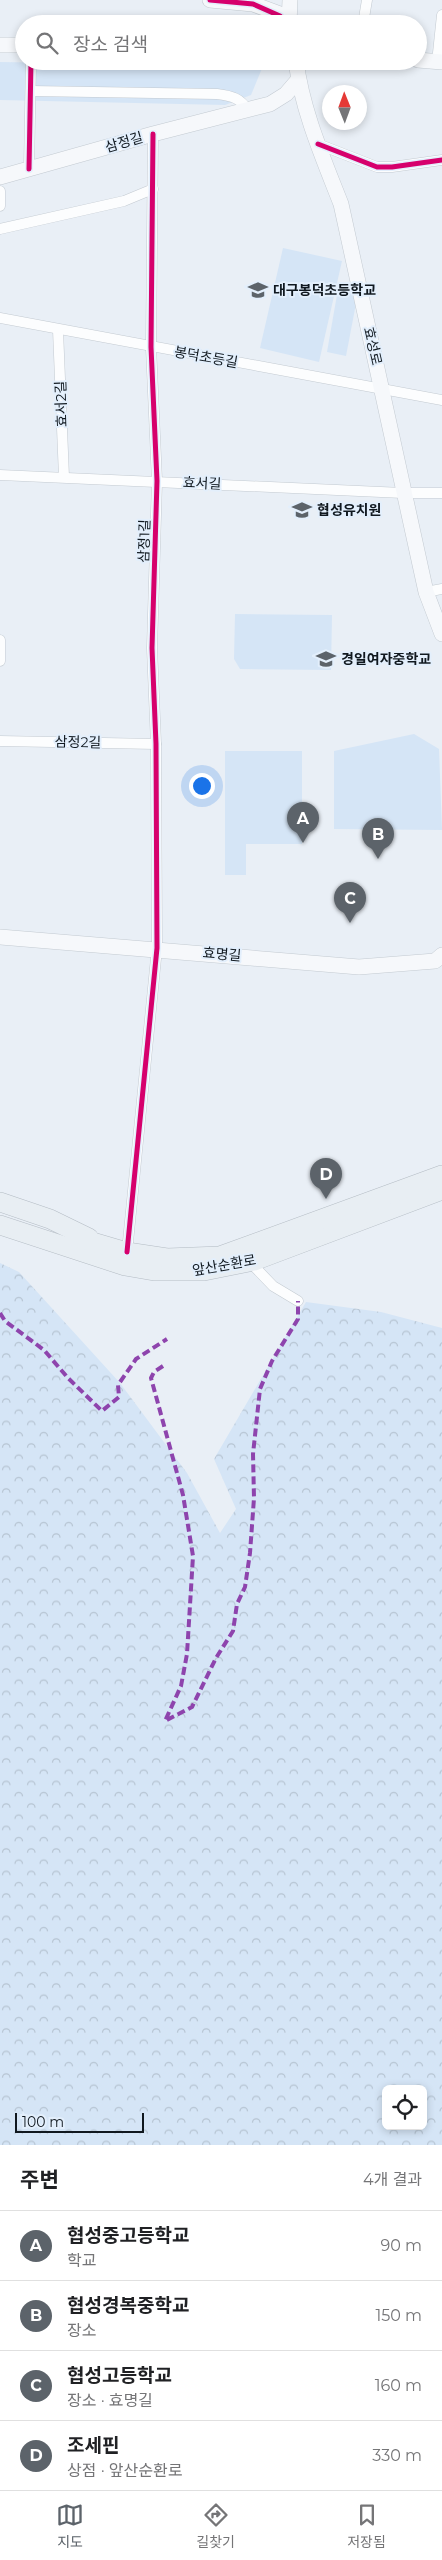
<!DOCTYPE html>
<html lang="ko">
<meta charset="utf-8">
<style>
:root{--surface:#fff;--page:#f6f6f6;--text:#202124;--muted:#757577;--line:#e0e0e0;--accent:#5c636a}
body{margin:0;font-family:Montserrat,"Noto Sans KR",sans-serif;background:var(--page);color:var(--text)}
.controls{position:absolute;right:15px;bottom:15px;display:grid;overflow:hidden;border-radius:8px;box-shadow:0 2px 8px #0003}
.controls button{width:45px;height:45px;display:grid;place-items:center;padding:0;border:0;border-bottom:1px solid var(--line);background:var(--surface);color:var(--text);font:25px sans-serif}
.compass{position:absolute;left:322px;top:85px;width:45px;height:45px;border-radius:50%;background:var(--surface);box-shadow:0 2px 8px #0003;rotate:359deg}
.scale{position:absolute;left:15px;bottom:12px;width:129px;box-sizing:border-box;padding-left:5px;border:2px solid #10181f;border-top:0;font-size:14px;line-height:18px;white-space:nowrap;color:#10181f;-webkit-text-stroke:4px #e3effc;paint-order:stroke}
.you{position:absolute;left:201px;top:785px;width:18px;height:18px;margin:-12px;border:4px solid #fff;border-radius:50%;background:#1a73e8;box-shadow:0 0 0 8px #1a73e833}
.badge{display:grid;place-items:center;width:32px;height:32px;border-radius:50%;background:var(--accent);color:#fff;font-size:16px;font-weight:700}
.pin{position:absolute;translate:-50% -41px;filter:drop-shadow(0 1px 2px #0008)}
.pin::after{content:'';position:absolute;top:26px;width:18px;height:15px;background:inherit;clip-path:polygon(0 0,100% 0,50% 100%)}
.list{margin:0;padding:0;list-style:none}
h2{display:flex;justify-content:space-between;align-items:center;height:65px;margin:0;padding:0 20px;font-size:21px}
h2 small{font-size:16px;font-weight:400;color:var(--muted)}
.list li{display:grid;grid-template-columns:32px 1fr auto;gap:15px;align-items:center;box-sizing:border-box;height:70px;padding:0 20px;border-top:1px solid var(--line)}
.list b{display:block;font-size:19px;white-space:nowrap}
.list p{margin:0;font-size:16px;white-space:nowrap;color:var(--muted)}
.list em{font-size:16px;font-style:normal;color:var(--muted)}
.icon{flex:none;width:28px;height:28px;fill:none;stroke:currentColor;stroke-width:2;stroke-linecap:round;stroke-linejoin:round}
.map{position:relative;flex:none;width:442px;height:2145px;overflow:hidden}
.search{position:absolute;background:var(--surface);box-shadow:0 2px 8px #0003;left:15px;right:15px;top:15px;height:55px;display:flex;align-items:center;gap:12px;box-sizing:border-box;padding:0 18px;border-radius:28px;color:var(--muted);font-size:19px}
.sheet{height:345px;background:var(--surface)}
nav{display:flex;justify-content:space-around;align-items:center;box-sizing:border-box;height:70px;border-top:1px solid var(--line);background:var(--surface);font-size:14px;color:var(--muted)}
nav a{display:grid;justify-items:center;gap:2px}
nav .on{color:var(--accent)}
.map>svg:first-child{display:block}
.green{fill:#d5e5f6}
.forest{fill:url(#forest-crowns);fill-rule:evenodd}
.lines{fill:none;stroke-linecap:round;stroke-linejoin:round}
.street-casing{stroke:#c3cad1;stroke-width:11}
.secondary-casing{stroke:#c3cad1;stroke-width:16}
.highway-casing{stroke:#b4bcc4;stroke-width:20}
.street{stroke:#fcfdfe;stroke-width:10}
.secondary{stroke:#f6f8fb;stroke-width:15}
.highway{stroke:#e8eef3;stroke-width:19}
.quiet{stroke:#8e44ad;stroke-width:4;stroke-dasharray:8 4;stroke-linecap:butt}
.cycleway-casing{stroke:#e3effc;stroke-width:8}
.cycleway{stroke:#d6006c;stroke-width:5}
.labels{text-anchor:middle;stroke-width:4;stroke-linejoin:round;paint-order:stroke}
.street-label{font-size:14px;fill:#10181f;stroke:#e3effc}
.poi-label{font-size:14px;font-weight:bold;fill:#10181f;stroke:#e3effc;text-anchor:start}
</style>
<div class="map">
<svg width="442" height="2145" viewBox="0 0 442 2145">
<defs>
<pattern id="forest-crowns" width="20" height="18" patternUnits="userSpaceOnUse" patternTransform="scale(1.25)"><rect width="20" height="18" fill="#d5e5f6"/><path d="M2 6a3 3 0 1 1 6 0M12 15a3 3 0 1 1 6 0" fill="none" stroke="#b6c4d2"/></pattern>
</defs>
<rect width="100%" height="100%" fill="#e9eff6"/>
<g class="green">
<polygon points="0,62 263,66 251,95 225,105 0,100"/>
<polygon points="283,248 342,261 319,362 260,348"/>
<polygon points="338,289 358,293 346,356 327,352"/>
<polygon points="235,614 332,615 331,670 240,669 234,659"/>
<polygon points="414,734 439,749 442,830 334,829 334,751"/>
<polygon points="225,751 302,751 302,844 246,844 246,875 225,875"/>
</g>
<path class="forest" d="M0,1263L19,1272L120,1383L187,1473L220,1533L236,1509L214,1459L306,1302L381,1312L442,1328V2145H0ZM386,2089H423V2126H386Z"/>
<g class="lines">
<defs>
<g id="street">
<polyline points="363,24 367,0"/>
<polyline points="437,62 442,15"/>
<path d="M31,91L217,94C232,96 241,98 248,111"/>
<polyline points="318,144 377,167 392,167 442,160"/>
<polyline points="29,169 31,61"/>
<polyline points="0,191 0,206"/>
<polyline points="0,229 124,201 153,189"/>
<polyline points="0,318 442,400"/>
<polyline points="58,330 64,477"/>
<polyline points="0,475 403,493 442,493"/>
<polyline points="426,592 442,589"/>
<polyline points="0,640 0,661"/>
<polyline points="0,741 156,744"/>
<polyline points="127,1252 157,948 156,744 152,648 157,481 151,347 153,134"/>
<polyline points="250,1262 273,1286 298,1301"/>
</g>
<g id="secondary">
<polyline points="210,0 253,4 288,17"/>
<polyline points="289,24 290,0"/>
<polyline points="0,45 24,45"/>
<polyline points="418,60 442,62"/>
<path d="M296,61C302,110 323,158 341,204L426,592L442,634"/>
<polyline points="0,177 153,134 270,104 286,94 298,80"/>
<polyline points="0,937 359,967 435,961 442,955"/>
</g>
<g id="highway">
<polyline points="0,1202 50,1219 89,1238"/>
<polyline points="0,1225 125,1266 154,1271 204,1271 254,1261 442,1190"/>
<polyline points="76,1237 127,1252 167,1258 220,1256 442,1175"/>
</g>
</defs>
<use href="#street" class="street-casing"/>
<use href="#secondary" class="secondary-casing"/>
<use href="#highway" class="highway-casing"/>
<use href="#street" class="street"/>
<use href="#secondary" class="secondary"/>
<use href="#highway" class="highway"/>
<g class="quiet">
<polyline points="0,1313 5,1321 44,1350 68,1378 102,1411 119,1397 118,1385 136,1359 167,1339"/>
<polyline points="163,1366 154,1372 151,1378 183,1495 193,1556 187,1654 181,1686 165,1721 192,1707 216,1658 233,1631 237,1604 245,1587 250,1553 254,1498 253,1454 260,1389 272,1361 298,1319 298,1301"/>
</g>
<defs>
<g id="cycleway">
<polyline points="210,0 253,4 280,16"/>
<polyline points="318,144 377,167 392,167 442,160"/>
<polyline points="29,169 31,61"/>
<polyline points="127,1252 157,948 156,744 152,648 157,481 151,347 153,134"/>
</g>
</defs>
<use href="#cycleway" class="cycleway-casing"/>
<use href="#cycleway" class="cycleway"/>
</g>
<defs>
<symbol id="school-bare" viewBox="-9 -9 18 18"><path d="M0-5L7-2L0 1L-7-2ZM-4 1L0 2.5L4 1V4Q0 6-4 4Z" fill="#5c636a" stroke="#e3effc" stroke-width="2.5" paint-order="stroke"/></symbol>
</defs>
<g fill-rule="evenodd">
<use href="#school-bare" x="244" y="276" width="28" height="28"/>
<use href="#school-bare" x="288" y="496" width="28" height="28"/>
<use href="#school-bare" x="312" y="645" width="28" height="28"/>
</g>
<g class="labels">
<g class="street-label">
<text transform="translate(124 142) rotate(-16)" y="5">삼정길</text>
<text transform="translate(373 346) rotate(77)" y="5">효성로</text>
<text transform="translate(206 357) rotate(10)" y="5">봉덕초등길</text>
<text transform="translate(61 404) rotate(-92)" y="5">효서2길</text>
<text transform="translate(202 483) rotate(3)" y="5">효서길</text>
<text transform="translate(144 541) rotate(-88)" y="5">삼정1길</text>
<text transform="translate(78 742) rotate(1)" y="5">삼정2길</text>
<text transform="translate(222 954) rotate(5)" y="5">효명길</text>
<text transform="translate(224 1265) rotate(-10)" y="5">앞산순환로</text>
</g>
<g class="poi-label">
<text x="273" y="295">대구봉덕초등학교</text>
<text x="317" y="515">협성유치원</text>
<text x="341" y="664">경일여자중학교</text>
</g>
</g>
</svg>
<div class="controls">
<button><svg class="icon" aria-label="locate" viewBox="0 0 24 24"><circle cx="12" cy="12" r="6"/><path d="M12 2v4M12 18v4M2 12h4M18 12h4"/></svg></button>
</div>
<svg class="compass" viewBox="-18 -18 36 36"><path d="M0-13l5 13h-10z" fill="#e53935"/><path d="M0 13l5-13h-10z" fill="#757577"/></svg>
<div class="scale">100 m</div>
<div class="you"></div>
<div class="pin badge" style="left:303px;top:843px">A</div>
<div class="pin badge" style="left:378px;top:859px">B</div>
<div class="pin badge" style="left:350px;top:923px">C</div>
<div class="pin badge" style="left:326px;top:1199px">D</div>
<div class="search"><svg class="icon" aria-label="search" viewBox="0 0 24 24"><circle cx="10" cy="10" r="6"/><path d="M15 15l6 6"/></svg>장소 검색</div>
</div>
<section class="sheet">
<h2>주변<small>4개 결과</small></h2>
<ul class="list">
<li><span class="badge">A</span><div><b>협성중고등학교</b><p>학교</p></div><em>90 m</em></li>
<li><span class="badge">B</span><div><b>협성경복중학교</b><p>장소</p></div><em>150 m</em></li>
<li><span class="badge">C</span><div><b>협성고등학교</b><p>장소 · 효명길</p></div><em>160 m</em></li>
<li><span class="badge">D</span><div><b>조세핀</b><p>상점 · 앞산순환로</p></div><em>330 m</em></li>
</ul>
</section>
<nav>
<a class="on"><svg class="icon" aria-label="map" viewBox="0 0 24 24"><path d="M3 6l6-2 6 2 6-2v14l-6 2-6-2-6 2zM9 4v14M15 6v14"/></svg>지도</a>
<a><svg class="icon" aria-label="directions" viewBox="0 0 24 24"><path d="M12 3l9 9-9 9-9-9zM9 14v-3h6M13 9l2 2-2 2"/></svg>길찾기</a>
<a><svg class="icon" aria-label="saved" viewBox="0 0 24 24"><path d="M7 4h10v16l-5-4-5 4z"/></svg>저장됨</a>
</nav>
